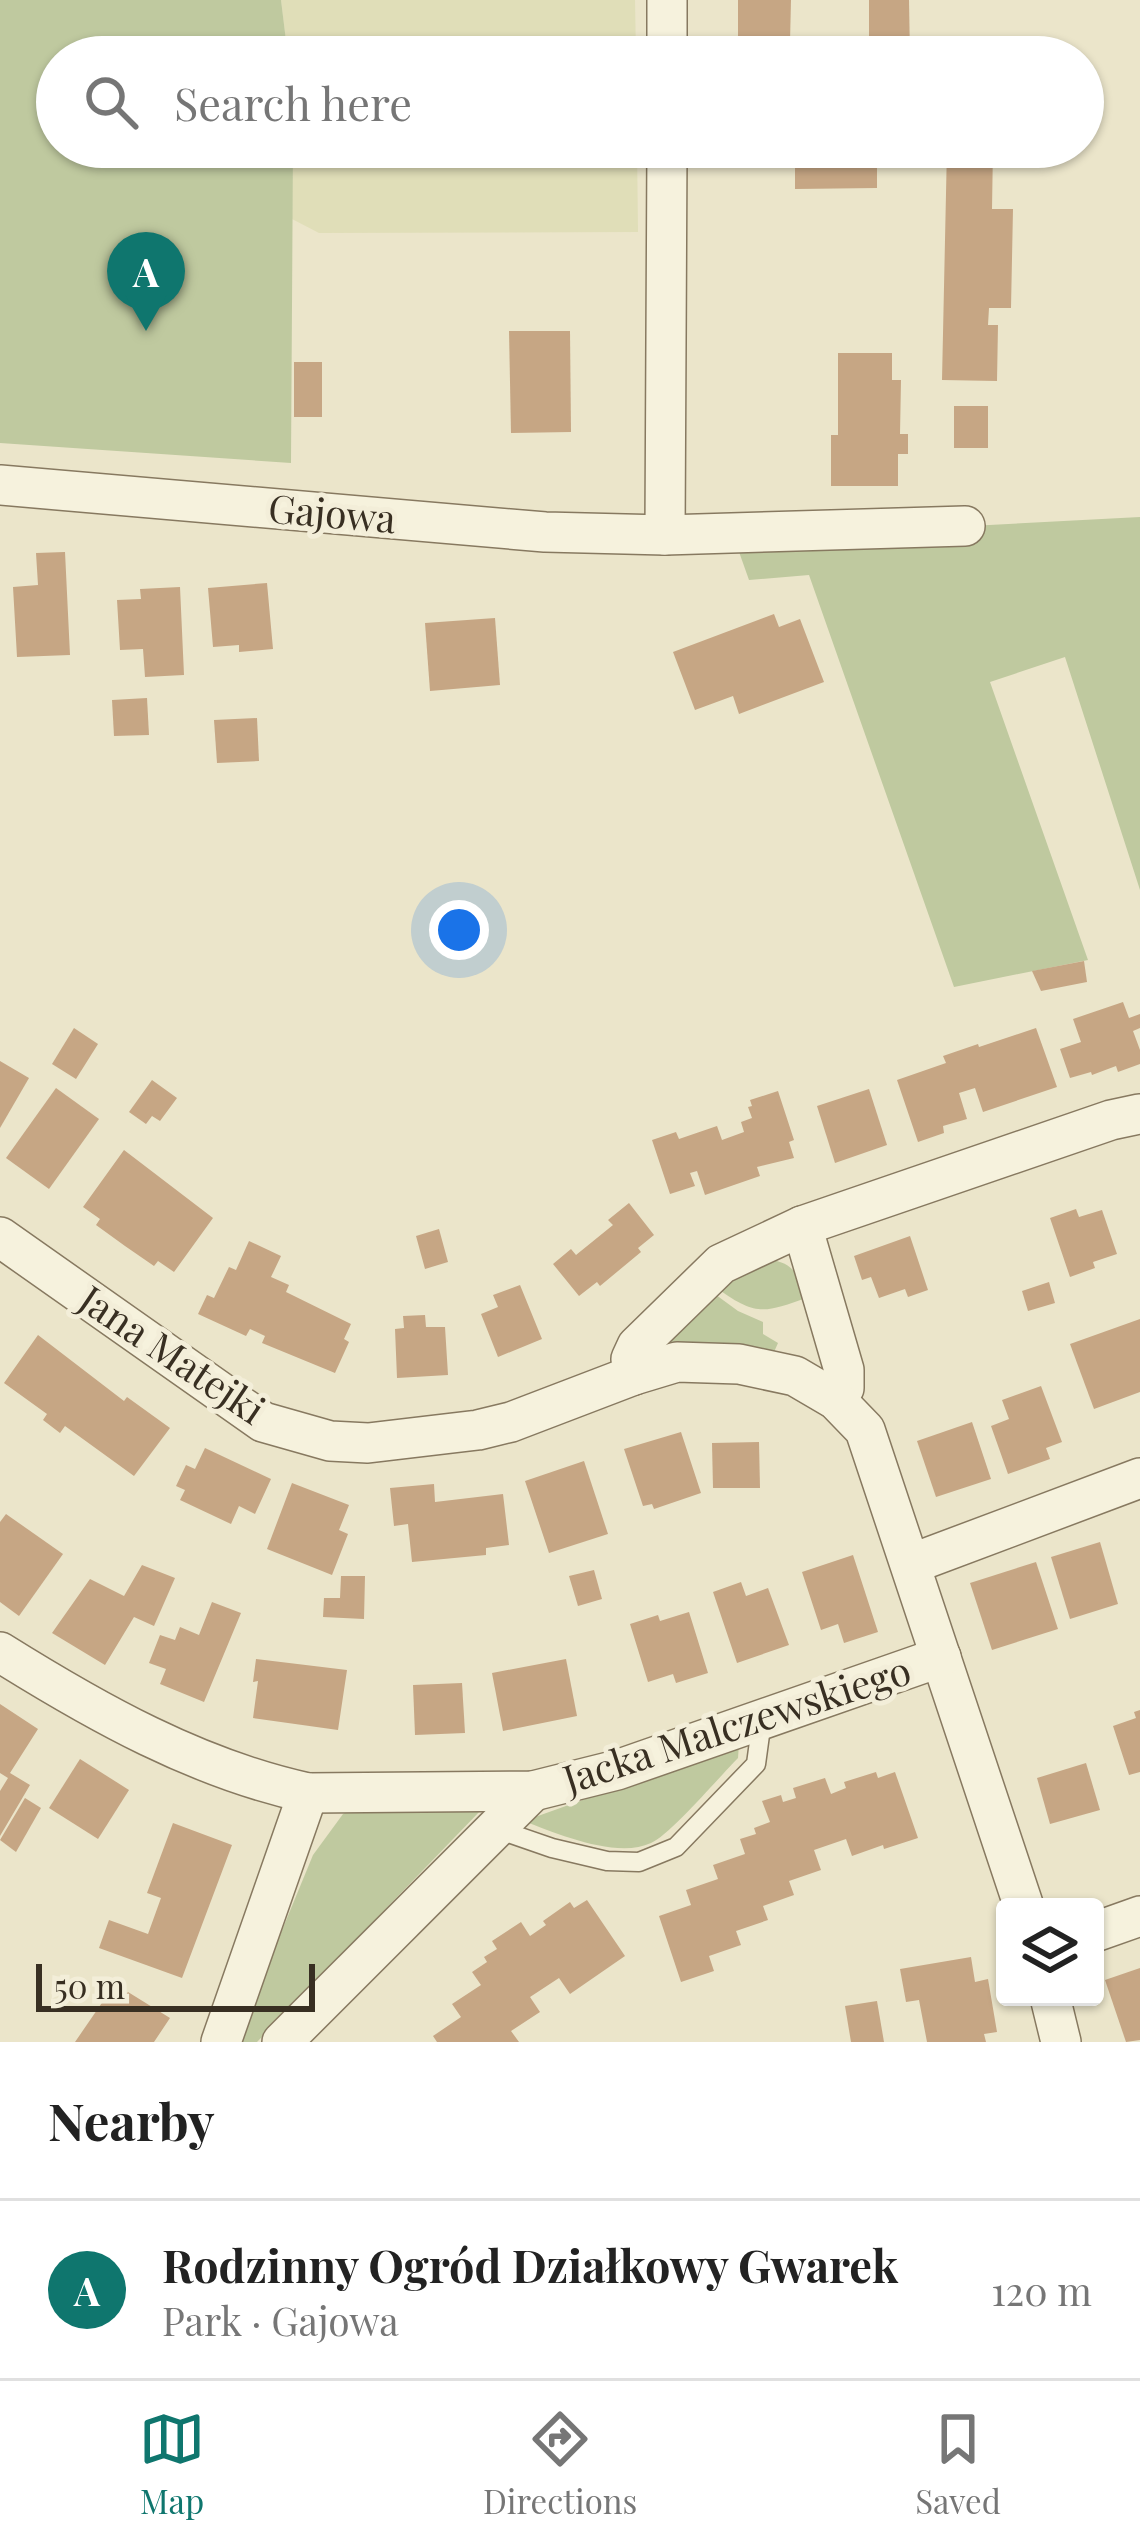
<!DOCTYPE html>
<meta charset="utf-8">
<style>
:root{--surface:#fff;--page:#f2f2f2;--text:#222;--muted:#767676;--line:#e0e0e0;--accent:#0f766e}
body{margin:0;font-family:"Playfair Display",serif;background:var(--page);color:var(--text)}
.controls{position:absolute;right:36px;bottom:36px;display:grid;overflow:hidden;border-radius:12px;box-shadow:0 3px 9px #0004}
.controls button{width:108px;height:108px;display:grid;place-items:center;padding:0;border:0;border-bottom:3px solid var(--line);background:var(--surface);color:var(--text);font:60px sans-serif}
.scale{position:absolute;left:36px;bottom:30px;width:279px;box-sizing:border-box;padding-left:12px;border:6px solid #382f22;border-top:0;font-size:33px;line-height:42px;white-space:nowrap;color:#382f22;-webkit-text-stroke:9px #f3eed9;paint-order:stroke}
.you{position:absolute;left:459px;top:930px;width:42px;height:42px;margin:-30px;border:9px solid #fff;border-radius:50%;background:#1a73e8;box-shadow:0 0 0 18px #1a73e833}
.badge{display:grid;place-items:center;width:78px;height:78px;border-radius:50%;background:var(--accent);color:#fff;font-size:39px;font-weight:700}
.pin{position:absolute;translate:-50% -99px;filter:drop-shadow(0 3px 6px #0008)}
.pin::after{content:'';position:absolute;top:63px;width:42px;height:36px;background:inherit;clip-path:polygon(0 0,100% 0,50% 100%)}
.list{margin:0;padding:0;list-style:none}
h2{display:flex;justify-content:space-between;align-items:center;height:156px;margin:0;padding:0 48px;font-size:51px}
h2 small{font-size:39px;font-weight:400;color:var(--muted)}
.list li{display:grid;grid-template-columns:78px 1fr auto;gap:36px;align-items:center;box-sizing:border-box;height:180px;padding:0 48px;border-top:3px solid var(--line)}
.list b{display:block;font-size:45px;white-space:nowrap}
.list p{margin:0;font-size:39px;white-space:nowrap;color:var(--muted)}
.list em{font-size:39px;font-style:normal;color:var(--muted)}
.icon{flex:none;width:66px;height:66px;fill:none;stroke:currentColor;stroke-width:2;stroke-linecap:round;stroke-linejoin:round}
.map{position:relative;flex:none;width:1140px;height:2042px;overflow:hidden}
.search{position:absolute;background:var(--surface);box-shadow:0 3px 9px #0004;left:36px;right:36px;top:36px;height:132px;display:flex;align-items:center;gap:30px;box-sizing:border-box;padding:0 42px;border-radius:66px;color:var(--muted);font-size:45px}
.sheet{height:336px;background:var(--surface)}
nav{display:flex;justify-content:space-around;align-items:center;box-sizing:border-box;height:168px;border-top:3px solid var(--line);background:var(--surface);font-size:33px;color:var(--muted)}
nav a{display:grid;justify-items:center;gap:6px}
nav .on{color:var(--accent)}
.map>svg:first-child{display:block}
.farmland{fill:#e0deb8}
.green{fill:#bfc99f}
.building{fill:#c6a684}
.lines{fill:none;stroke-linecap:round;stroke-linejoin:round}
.service-casing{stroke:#877960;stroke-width:21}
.minor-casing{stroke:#877960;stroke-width:42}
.service{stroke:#f6f2dd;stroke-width:18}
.minor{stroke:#f6f2dd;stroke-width:39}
.labels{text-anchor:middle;stroke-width:10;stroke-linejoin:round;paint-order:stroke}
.street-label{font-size:39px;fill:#382f22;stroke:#f3eed9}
</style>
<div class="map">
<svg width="1140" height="2042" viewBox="0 0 1140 2042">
<rect width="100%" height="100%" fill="#ebe5ca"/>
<g class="farmland">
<polygon points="281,0 635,0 636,57 288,57"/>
<polygon points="293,147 637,147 638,232 319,233 292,219"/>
</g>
<g class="green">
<polygon points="0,0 281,0 288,57 57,57 57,147 293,147 291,463 0,443"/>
<polygon points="1140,517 1140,890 1065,657 990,682 1088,960 954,987 809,575 749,580 738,549 778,536"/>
<path d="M769,1260C794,1262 799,1276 806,1298C764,1313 756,1316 718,1289Z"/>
<polygon points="712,1292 738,1311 763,1322 763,1334 778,1343 774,1352 668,1350 660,1338"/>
<path d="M739,1744L738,1758C720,1776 670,1835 651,1843C617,1859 557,1834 524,1821Z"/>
<polygon points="365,1801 483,1808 257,2042 236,2042 313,1855 343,1814"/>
</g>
<g class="building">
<polygon points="738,0 791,0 790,42 738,41"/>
<polygon points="869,0 909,0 910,57 869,57"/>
<polygon points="795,147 877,147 877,188 795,189"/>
<polygon points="947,147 993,147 992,209 1013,209 1011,308 989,308 988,325 998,325 997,381 942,380"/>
<polygon points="509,331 570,331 571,432 511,433"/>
<polygon points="838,353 892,353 892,380 901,380 900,434 908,434 908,454 898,454 898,486 831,486 831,435 838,435"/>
<rect x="294" y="362" width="28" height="55"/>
<rect x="954" y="406" width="34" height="42"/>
<polygon points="65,552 70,655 17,657 13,587 38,585 36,553"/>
<polygon points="267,583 273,649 239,652 239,645 213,647 208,588"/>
<polygon points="180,587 184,675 145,677 143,649 120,650 117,600 141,599 140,589"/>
<polygon points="774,614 779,627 800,619 824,682 739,714 733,696 695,710 673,652"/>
<polygon points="495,618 500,685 430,691 425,623"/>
<polygon points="147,698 149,735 114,736 112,700"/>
<polygon points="257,718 259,761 217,763 214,720"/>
<polygon points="1084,961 1087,982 1041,991 1032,971"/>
<polygon points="1123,1002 1129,1018 1140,1014 1140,1028 1133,1031 1140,1050 1140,1064 1118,1072 1116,1066 1092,1075 1091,1072 1070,1078 1060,1049 1081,1042 1073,1019"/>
<polygon points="74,1028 98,1044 76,1079 52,1064"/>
<polygon points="1036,1028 1057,1087 983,1112 975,1088 959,1093 967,1119 943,1126 944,1133 918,1142 897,1080 946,1063 943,1056 978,1044 979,1047"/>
<polygon points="0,1061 29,1078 0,1128"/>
<polygon points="152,1080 177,1098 160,1121 152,1116 146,1124 129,1112"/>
<polygon points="56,1088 99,1119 49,1189 6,1158"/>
<polygon points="869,1089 887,1145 835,1163 817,1106"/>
<polygon points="778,1091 794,1140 789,1142 794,1158 757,1167 760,1176 705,1195 697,1171 690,1173 695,1186 670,1194 652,1140 676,1132 679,1139 717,1126 722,1140 744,1132 741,1122 752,1118 748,1107 752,1106 750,1100"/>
<polygon points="124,1150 213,1218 174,1272 158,1261 154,1266 125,1246 96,1225 100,1219 83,1207"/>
<polygon points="629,1203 654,1235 638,1248 641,1252 600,1286 597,1282 579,1296 553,1264 571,1249 576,1255 613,1225 608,1220"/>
<polygon points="1076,1209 1079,1217 1102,1210 1117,1254 1093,1262 1095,1268 1070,1277 1050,1218"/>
<polygon points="439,1229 448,1262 425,1269 416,1236"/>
<polygon points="910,1236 928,1290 908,1297 905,1289 879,1298 871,1277 862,1280 854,1256"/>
<polygon points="249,1241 281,1256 271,1277 289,1285 286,1292 351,1324 344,1339 349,1342 335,1373 262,1343 265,1336 250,1329 246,1336 198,1314 207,1295 214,1298 229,1267 236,1270"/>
<polygon points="1049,1282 1055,1303 1028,1311 1022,1291"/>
<polygon points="520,1285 542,1339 498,1357 481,1314 498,1307 493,1295"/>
<polygon points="425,1315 426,1327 445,1327 448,1375 397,1378 395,1329 404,1328 403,1316"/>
<polygon points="1140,1319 1140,1392 1094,1409 1070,1344"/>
<polygon points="38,1335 124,1401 127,1397 170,1428 134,1476 65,1426 60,1433 43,1420 47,1414 4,1383"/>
<polygon points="1041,1386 1062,1442 1046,1448 1050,1459 1008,1474 991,1426 1009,1419 1002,1400"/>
<polygon points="972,1422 991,1479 936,1497 917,1441"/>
<polygon points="681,1432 701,1493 654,1509 652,1504 643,1506 624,1449"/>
<polygon points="759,1442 760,1488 713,1488 712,1443"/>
<polygon points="205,1448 271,1479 255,1514 239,1506 231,1524 180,1500 185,1490 176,1486 186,1465 195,1469"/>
<polygon points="584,1461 608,1534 549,1553 525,1481"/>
<polygon points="292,1483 349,1505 339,1530 348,1534 332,1575 267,1549"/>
<polygon points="434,1484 435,1502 503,1494 509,1545 486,1548 486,1555 412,1562 408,1524 394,1526 390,1488"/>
<polygon points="6,1514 63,1554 19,1616 0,1602 0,1522"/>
<polygon points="1100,1542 1118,1604 1070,1619 1051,1557"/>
<polygon points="853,1555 878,1632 844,1643 838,1624 821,1630 802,1572"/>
<polygon points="1036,1562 1058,1629 992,1650 970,1583"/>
<polygon points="142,1565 175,1578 154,1626 134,1617 105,1665 52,1633 90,1579 124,1596"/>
<polygon points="594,1570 602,1599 578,1606 569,1576"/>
<polygon points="341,1576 365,1576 364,1619 323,1617 324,1598 340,1598"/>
<polygon points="741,1582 746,1596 768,1588 789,1645 737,1663 713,1592"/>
<polygon points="212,1602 241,1613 204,1702 160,1684 166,1669 149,1663 160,1635 175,1640 180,1627 199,1635"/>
<polygon points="689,1612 708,1673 676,1683 673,1674 648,1682 630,1624 658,1615 660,1621"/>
<polygon points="256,1659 347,1670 338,1730 253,1718 258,1681 253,1682"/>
<polygon points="566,1659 577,1716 503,1731 492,1673"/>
<polygon points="462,1683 465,1733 415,1735 413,1685"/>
<polygon points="0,1704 38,1729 10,1773 30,1785 0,1836 0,1791 8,1778 0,1773"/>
<polygon points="1140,1710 1140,1772 1129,1775 1113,1726 1136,1718 1134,1712"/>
<polygon points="80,1759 129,1790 98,1839 49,1808"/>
<polygon points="1086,1763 1100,1810 1050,1824 1037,1778"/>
<polygon points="876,1772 878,1778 895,1772 918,1838 884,1849 883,1845 852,1856 846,1839 814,1850 821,1870 789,1881 794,1895 763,1906 768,1920 736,1931 741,1945 709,1956 714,1971 681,1982 659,1916 691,1905 686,1890 718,1879 713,1865 745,1854 740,1839 756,1834 754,1828 770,1822 762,1801 781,1795 783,1802 796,1798 793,1788 825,1778 831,1794 846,1788 844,1782"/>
<polygon points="25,1798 41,1808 16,1852 0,1840"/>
<polygon points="173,1823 232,1845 182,1978 99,1948 109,1920 148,1934 161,1898 147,1893"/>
<polygon points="587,1900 625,1956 570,1994 559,1978 530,1997 540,2012 511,2031 519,2042 437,2042 433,2036 461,2017 452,2004 481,1985 472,1972 487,1962 484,1957 497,1949 492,1941 521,1922 530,1936 546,1925 543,1921 570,1902 574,1908"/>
<polygon points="971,1957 975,1982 988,1979 997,2032 984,2034 986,2042 927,2042 919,2000 906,2002 900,1969"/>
<polygon points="1140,1968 1140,2040 1126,2042 1105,1980"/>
<polygon points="128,1992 170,2018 154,2042 75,2042 108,1994 120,2002"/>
<polygon points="877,2001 884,2042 851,2042 845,2006"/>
</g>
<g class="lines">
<defs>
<polyline id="service" points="494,1828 552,1848 607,1861 639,1862 676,1847 756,1764 762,1720"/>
<g id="minor">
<polyline points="667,57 667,0"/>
<polyline points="0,485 545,532 665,535 965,526"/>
<polyline points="665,535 667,147"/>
<polyline points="802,1226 844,1370 844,1388 836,1400"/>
<polyline points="0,1237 263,1422 330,1441 368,1443 478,1430 511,1422 634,1375 677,1362 739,1364 795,1376 836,1400 865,1430 1024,1907"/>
<polyline points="634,1375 631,1359 637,1346 721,1264 802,1226 1111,1120 1139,1114"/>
<polyline points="911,1564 1140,1478"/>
<path d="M0,1652C96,1712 197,1769 308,1793L533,1791L617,1770L941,1657"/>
<polyline points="1095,1932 1140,1916"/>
<polyline points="1050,1997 1061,2042"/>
<polyline points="221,2042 308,1793"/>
<polyline points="282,2042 533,1791"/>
</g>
</defs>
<use href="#service" class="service-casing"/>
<use href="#minor" class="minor-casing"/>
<use href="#service" class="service"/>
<use href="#minor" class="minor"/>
</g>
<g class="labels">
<g class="street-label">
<text transform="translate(332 514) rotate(5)" y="14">Gajowa</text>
<text transform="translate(172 1355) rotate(34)" y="14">Jana Matejki</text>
<text transform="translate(737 1725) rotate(-18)" y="14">Jacka Malczewskiego</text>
</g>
</g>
</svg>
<div class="controls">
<button><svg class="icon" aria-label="layers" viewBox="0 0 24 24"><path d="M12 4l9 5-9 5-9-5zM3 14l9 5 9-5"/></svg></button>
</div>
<div class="scale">50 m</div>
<div class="you"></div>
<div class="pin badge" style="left:146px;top:331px">A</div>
<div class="search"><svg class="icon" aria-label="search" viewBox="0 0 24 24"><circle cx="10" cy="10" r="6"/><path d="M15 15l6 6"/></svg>Search here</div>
</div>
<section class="sheet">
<h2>Nearby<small></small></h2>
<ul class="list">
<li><span class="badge">A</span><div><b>Rodzinny Ogród Działkowy Gwarek</b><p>Park · Gajowa</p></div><em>120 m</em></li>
</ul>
</section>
<nav>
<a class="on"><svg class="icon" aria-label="map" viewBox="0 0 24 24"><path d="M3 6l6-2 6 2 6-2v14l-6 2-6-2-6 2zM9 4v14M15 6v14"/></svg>Map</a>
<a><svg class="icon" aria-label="directions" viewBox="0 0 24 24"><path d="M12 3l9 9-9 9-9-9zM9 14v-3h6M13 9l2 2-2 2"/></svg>Directions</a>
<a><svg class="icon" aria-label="saved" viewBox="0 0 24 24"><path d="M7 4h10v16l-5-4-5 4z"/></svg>Saved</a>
</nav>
